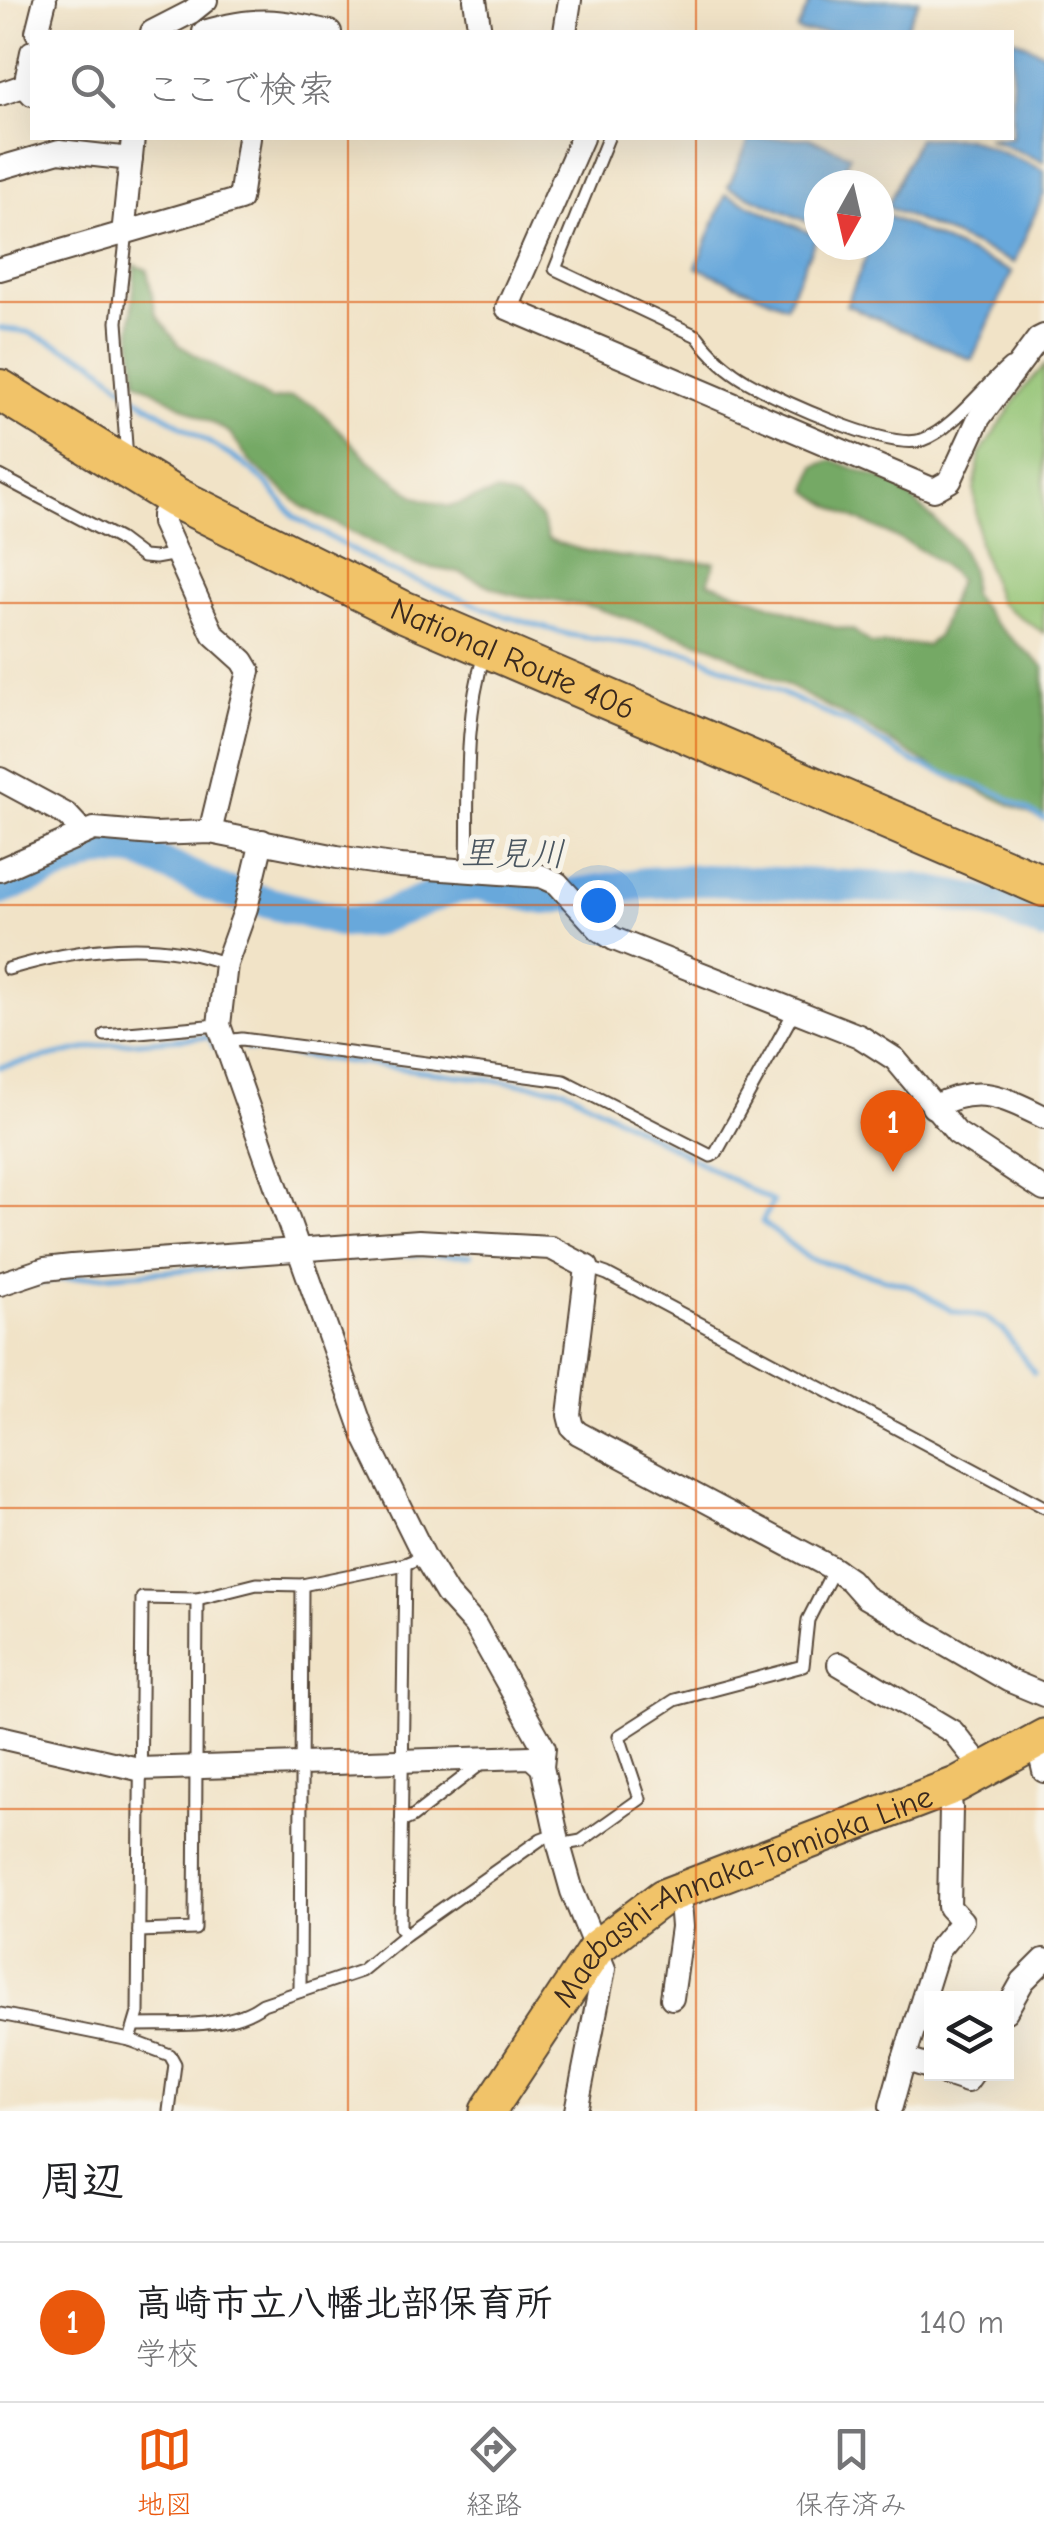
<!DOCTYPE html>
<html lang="ja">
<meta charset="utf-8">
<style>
:root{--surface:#fff;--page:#f2f2f2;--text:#202124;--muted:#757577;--line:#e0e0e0;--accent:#ea580c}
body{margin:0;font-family:"Comic Neue","Klee One",sans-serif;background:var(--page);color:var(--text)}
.controls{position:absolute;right:30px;bottom:30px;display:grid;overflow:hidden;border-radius:0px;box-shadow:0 10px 40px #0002}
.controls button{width:90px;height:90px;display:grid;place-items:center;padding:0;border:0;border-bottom:2px solid var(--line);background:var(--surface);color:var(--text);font:50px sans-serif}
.compass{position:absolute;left:804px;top:170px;width:90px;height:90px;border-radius:50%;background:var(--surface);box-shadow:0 10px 40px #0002;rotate:188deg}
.you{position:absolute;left:598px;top:905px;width:35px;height:35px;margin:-25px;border:8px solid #fff;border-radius:50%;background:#1a73e8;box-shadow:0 0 0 15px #1a73e833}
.badge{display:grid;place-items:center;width:65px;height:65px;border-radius:50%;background:var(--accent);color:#fff;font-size:32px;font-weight:700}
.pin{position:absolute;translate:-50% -82px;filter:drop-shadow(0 2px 5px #0008)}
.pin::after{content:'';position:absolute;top:52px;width:35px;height:30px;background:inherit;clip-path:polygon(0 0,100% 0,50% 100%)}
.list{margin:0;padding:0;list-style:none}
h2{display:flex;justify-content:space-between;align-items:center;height:130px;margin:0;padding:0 40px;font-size:42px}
h2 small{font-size:32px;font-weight:400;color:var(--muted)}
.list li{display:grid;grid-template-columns:65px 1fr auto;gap:30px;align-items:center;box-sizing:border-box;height:160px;padding:0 40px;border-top:2px solid var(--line)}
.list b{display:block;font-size:38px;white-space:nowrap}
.list p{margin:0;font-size:32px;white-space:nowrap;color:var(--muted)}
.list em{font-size:32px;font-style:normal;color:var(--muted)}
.icon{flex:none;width:55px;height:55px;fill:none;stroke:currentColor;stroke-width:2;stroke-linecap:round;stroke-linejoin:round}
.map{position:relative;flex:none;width:1044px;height:2111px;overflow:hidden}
.search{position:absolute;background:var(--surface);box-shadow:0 10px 40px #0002;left:30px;right:30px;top:30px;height:110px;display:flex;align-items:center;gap:25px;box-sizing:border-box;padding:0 35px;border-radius:0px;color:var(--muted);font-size:38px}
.sheet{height:290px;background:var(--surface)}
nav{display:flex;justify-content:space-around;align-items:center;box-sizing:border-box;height:140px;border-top:2px solid var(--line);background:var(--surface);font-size:28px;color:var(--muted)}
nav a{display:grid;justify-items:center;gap:5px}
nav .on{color:var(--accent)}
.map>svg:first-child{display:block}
.green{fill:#92c373;stroke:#667648;stroke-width:2.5}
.forest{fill:#75a965;stroke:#586a42;stroke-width:2.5}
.water{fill:#67a8db;stroke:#51697c;stroke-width:2.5}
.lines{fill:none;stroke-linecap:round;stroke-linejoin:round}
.stream{stroke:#67a8db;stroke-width:5}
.river{stroke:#67a8db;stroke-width:32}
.lane-casing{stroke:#564637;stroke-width:15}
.street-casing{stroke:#564637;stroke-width:26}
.primary-casing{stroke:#564637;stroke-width:39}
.highway-casing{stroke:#564637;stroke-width:44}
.lane{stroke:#fff;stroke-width:11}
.street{stroke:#fff;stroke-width:22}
.primary{stroke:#f1c369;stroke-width:35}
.highway{stroke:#f1c369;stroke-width:40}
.grid{fill:none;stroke:#df570d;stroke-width:2.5;stroke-opacity:0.55}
.labels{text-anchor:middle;stroke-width:10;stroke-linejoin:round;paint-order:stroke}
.street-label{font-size:32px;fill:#3b2a1e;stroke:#f7f3e8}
.water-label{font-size:35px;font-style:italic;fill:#4a5660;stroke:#f7f3e8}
</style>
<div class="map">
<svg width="1044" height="2111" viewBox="0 0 1044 2111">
<rect width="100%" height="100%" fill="#f7f3e8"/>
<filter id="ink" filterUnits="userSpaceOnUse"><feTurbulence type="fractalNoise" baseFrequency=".01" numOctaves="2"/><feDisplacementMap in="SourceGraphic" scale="20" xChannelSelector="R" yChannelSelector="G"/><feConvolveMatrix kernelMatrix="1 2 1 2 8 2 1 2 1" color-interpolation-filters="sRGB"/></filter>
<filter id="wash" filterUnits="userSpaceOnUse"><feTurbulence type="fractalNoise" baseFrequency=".0048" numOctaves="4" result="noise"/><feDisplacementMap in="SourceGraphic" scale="40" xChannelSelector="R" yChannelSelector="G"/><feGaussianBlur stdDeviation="2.25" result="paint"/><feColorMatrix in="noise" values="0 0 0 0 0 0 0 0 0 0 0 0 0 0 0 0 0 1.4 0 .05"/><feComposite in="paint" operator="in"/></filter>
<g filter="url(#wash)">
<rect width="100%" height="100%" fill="#f1e3c7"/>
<polygon class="green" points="1044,366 1044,633 999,603 979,544 974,490 980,454 1024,388"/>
<path class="forest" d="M135,265L147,270L156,314L179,345L271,400L291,397L314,405L370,461L416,497L449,507L496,492L517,499L541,518L548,539C601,561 658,559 715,562L708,582L833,627L853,630L871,644L927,645L938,636L958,580C919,536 853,527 808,490L815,466L832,460L896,484L957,541L971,569L972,594L994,623L1044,667V820L949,777L866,727L714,647L593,607L508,594L461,573L416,565L303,507L250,462L230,433L137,381L131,330Z"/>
<g class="water">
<polygon points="811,0 919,0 904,32 802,32 797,30"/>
<polygon points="1012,38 1044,53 1044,162 986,138 1012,138"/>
<polygon points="750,138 809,138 850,155 837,185 819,185 819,227 728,187"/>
<polygon points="918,138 967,138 1044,170 1044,193 1014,263 887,207"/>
<polygon points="726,194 817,236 786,306 696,267"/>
<polygon points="883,214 1012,272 972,360 846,305 871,245 879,245 879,224"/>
</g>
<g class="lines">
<g class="stream">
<polyline points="0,328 28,332 95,362 132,395 242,463 264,481 296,518 384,568 505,616 570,635 692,653 852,725 915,763 998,793 1044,819"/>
<polyline points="246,1049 565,1089 773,1202 762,1222 808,1258 911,1286 952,1311 986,1318 1004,1331 1034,1373"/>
<polyline points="0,1067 109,1044 210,1037 214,1047"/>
<polyline points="307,1261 404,1254 471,1255"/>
<polyline points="34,1284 57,1279 296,1262"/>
</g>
<polyline class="river" points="0,890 99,851 138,852 223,891 343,922 372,921 455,888 480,885 546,899 645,883 705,880 916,889 992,904 1044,925"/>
</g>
</g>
<g filter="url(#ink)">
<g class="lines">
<defs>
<g id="lane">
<path d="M608,138L555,269L697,336C711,355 727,370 748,382C780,400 888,451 922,440C952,430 984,386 1009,365"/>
<polyline points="123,235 126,240 117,322 127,459"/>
<polyline points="0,476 119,539 143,557 155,558 177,554"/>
<path d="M467,869C469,798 463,722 484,655"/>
<path d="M8,969C80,948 154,937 226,964"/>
<polyline points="105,1035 219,1025"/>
<polyline points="225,1041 242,1039 564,1081 711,1156 716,1153 795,1010"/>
<polyline points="587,1267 607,1274 1044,1507"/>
<polyline points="401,1822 412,1817 486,1760"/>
<polyline points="559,1845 581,1841 640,1799 619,1736 675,1700 803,1666 808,1620 834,1569"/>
<polyline points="139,1931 195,1929 197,1599"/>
<polyline points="405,1935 400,1927 405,1564"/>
<polyline points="300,1991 302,1585"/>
<polyline points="0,2014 130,2040 170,2055 175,2064 169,2111"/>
<path d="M135,2025C175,2024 230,2029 263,2004L361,1971L405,1935L541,1839L557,1833"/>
<polyline points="130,2040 138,2013 142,1598 197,1599 257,1584 302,1585 405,1564 424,1556"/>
</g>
<g id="street">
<polyline points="475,0 480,32"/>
<polyline points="37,32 45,0"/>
<polyline points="152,32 191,12 206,0"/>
<path d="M204,32C257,16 277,20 330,32"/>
<polyline points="565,32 570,0"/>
<polyline points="32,52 25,86 32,94"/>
<polyline points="0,94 32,83"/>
<polyline points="582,138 507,308 934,490 950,481 979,418 1038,339 1044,336"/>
<polyline points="0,168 59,151 131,159"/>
<polyline points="123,235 133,138"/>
<polyline points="0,269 240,199 249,138"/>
<polyline points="174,497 163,515 163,523 213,634 243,661 249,671 210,832"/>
<polyline points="0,779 67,815 82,831"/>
<polyline points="262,841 246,908 226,964 219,1025 365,1437 424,1556 447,1594 475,1625 544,1748 542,1767 559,1845 572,1891 604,1969 576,2111"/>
<polyline points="0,870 94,829 154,834 210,832 337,857 400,866 541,876 557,883 600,930 614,939 859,1036 895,1059 957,1133 1044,1190"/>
<path d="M933,1107C977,1084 1001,1096 1044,1117"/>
<polyline points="0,1284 45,1269 72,1266 419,1241 551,1248 587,1267 569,1415 572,1427 578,1433 834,1569 850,1580 865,1597 1008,1680 1044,1695"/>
<polyline points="839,1664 953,1732 984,1770"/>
<polyline points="0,1737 138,1769 531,1757 542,1767"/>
<polyline points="1037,1741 1044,1771"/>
<polyline points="672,1998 682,1927 679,1888"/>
<polyline points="1006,2011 1023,1981 1044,1960"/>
<polyline points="904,2059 938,1950 962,1921 949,1907 951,1808 948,1788"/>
<polyline points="946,2074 967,2081 972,2074"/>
<polyline points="891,2106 904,2059 932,2068"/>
</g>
<g id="primary">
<path id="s1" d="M488,2111L597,1947L663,1897L956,1785L1044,1737"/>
</g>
<g id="highway">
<path id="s2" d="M0,390L174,497L400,610L1044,886"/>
</g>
</defs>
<use href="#lane" class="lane-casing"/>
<use href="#street" class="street-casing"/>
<use href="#primary" class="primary-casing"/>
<use href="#highway" class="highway-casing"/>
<use href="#lane" class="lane"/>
<use href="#street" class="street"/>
<use href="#primary" class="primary"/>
<use href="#highway" class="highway"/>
</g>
</g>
<path class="grid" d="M348,0V32M696,0V32M348,138V2111M696,138V2111M0,302H1044M0,603H1044M0,905H1044M0,1206H1044M0,1508H1044M0,1809H1044"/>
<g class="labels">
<g class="street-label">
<text dy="11" stroke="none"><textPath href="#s2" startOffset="580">National Route 406</textPath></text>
<text dy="11" stroke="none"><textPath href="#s1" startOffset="348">Maebashi-Annaka-Tomioka Line</textPath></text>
</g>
<g class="water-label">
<text transform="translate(513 853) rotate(1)" y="12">里見川</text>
</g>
</g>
</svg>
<div class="controls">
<button><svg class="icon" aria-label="layers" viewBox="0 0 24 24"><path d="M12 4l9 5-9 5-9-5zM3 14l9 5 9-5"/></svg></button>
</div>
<svg class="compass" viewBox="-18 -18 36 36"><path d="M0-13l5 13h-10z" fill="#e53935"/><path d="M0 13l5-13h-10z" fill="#757577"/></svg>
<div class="you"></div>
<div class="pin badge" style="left:893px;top:1172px">1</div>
<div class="search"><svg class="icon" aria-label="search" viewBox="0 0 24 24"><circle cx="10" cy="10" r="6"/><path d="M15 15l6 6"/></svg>ここで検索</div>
</div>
<section class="sheet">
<h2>周辺<small></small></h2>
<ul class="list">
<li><span class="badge">1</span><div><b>高崎市立八幡北部保育所</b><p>学校</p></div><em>140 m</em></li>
</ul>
</section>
<nav>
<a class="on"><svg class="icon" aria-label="map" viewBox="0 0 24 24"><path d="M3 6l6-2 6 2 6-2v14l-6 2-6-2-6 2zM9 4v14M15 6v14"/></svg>地図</a>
<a><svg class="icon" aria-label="directions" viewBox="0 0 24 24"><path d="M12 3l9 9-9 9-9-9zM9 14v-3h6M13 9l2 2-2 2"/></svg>経路</a>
<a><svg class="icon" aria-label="saved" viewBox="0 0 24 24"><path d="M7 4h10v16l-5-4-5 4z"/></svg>保存済み</a>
</nav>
